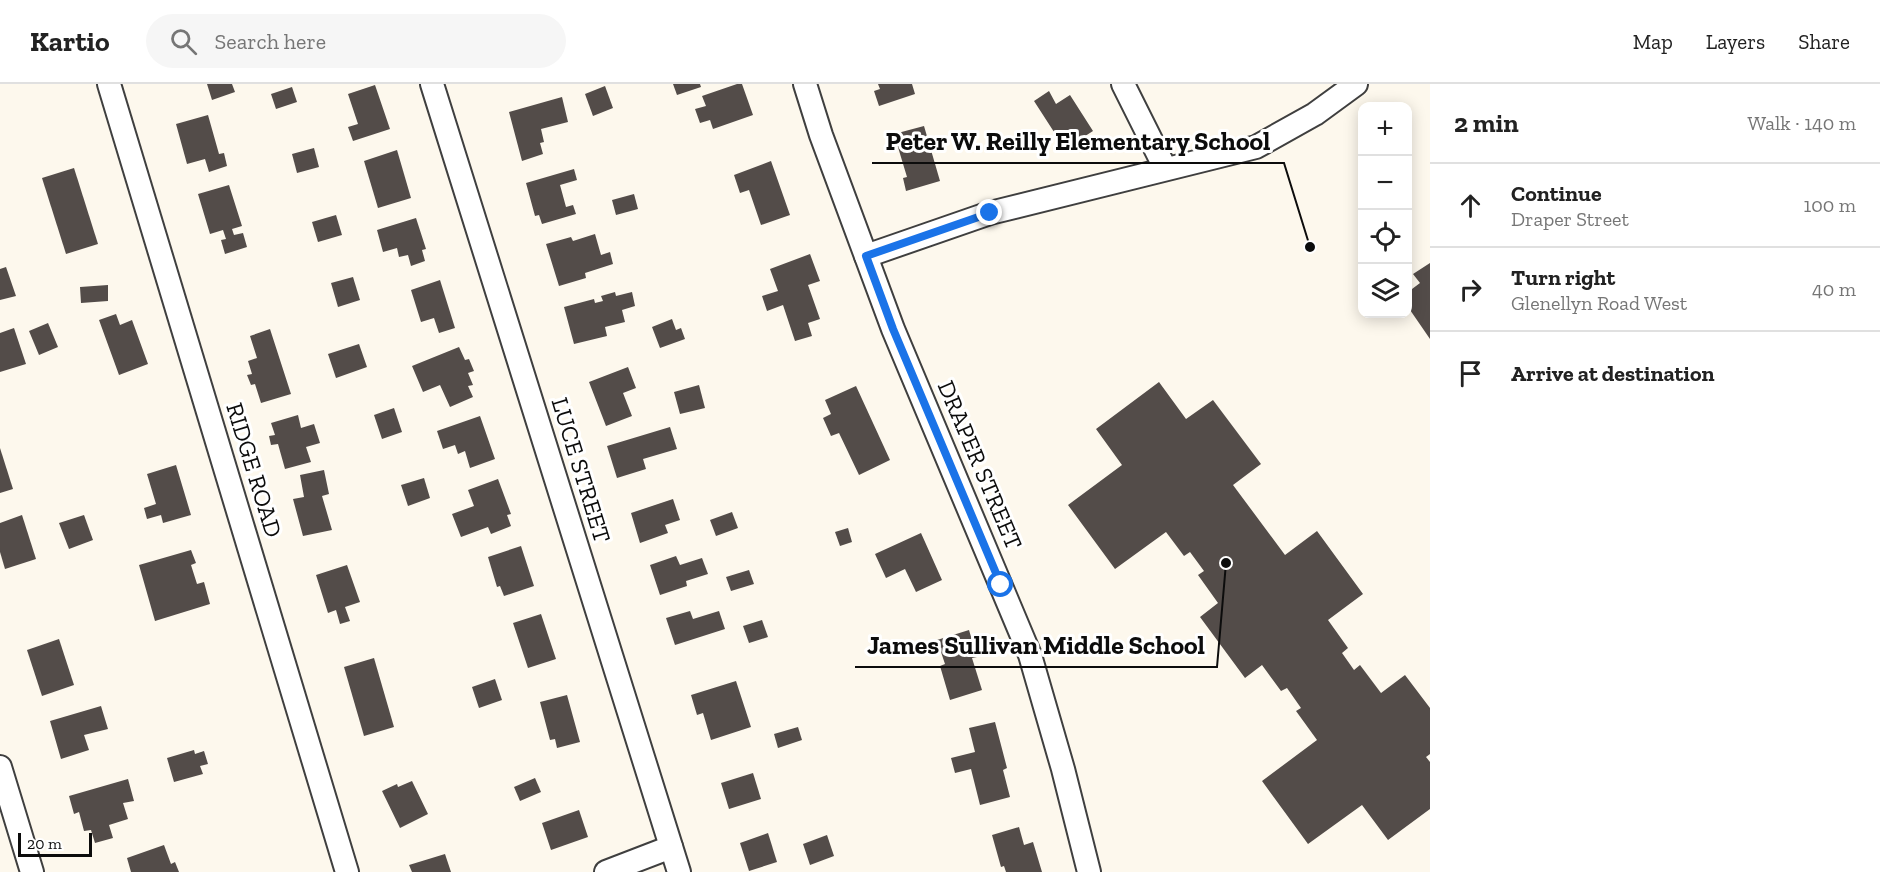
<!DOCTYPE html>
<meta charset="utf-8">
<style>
:root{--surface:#fff;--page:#f6f6f6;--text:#222;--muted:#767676;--line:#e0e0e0}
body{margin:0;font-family:"Zilla Slab",serif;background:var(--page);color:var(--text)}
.controls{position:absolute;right:18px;top:18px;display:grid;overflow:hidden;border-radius:12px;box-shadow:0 3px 15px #0003}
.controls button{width:54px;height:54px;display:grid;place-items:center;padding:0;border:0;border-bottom:2px solid var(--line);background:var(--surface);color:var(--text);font:30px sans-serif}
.scale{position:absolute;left:18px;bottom:15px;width:74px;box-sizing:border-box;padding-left:6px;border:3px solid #0c0c0c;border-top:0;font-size:16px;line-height:21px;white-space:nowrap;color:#0c0c0c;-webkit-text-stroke:4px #fff;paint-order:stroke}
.stop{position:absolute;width:18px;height:18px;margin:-14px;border:4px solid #1a73e8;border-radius:50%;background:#fff}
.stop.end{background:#1a73e8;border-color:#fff;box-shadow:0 2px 6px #0008}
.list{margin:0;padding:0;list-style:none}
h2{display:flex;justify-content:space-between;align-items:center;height:78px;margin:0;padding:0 24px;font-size:26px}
h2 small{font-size:20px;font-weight:400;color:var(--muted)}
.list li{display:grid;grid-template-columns:39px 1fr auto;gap:18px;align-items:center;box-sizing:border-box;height:84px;padding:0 24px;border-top:2px solid var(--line)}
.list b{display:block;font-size:22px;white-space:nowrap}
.list p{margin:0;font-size:20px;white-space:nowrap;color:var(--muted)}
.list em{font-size:20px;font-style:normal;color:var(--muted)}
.icon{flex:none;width:33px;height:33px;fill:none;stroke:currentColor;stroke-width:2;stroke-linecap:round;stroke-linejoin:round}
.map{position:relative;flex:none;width:1430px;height:788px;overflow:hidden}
header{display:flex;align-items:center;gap:36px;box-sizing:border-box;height:84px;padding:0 30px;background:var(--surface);border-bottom:2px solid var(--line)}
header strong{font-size:28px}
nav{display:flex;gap:33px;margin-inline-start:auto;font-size:21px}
.search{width:420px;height:54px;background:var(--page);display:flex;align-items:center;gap:15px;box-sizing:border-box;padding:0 21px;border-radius:33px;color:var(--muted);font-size:22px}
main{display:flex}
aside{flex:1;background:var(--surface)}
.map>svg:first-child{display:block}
.building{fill:#534c49}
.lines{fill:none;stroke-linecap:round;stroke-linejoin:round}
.minor-casing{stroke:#3f3f3f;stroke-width:26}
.minor{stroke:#fff;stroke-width:22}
.route{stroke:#1a73e8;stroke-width:8}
.labels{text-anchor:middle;stroke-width:6;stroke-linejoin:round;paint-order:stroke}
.street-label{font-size:24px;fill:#0c0c0c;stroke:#fff}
.leader{fill:none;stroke:#0c0c0c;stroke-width:2}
.callout-dot{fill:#0c0c0c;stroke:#fff;stroke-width:2}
.callout-label{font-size:26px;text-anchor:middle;font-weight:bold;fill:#0c0c0c;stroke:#fff;stroke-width:6;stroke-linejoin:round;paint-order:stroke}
</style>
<header>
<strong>Kartio</strong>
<div class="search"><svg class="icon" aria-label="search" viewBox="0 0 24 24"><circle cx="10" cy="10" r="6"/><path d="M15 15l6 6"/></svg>Search here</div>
<nav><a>Map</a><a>Layers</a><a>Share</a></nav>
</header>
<main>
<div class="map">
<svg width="1430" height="788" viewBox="0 0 1430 788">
<rect width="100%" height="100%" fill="#fdf8ed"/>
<g class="building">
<polygon points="207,0 232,0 235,8 212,16"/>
<polygon points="673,0 700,0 701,3 677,11"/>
<polygon points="737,0 742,0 753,31 713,45 710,36 700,39 695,25 706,22 702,12"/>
<polygon points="878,0 912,0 915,10 879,22 874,7 880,5"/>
<polygon points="375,1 390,45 353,57 348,43 358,40 348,10"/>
<polygon points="605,2 613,24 593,32 585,10"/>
<polygon points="292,3 297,18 276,25 271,10"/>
<polygon points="1049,7 1056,20 1070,11 1093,47 1065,65 1034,17"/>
<polygon points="562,13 568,38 541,45 544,58 540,59 543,70 522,77 509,28"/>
<polygon points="208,31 219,70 224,69 227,82 209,88 205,75 187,80 176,40"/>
<polygon points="924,42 940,97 906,107 903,94 907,93 894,50"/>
<polygon points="314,64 319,83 297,89 292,70"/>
<polygon points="397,66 411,114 378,124 364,77"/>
<polygon points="771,77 790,131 761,141 749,106 740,109 734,91"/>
<polygon points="74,84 98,160 66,170 42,94"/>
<polygon points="574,85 577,96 560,101 566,123 573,121 576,130 542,140 539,131 535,132 526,99"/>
<polygon points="229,101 242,142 232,145 234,151 243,149 247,163 225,170 221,156 226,155 223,146 210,150 198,110"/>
<polygon points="634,110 638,125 616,131 612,116"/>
<polygon points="336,131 342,151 318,158 312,138"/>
<polygon points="416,134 426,165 422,166 425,177 411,182 408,171 399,173 397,164 383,168 377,146"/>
<polygon points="595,150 601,171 610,168 613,180 585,189 586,194 559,202 546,160 571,153 573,157"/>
<polygon points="810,170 820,197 808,201 820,235 808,239 812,252 795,257 783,221 767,227 762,212 778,207 770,185"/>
<polygon points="1430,179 1430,255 1408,223 1408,208 1420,199 1413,190"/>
<polygon points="6,183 16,212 0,216 0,185"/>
<polygon points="353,193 360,216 338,223 331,199"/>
<polygon points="440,196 455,244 439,249 434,234 421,238 411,206"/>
<polygon points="108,201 108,217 81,219 80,203"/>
<polygon points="615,208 616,212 632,208 635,222 622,226 625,238 605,243 607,252 574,260 564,223 594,215 595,219 603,217 601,212"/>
<polygon points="116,230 120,241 132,236 148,280 119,291 99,236"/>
<polygon points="672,235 676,246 681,244 685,255 660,264 652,243"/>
<polygon points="48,239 58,263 39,271 29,247"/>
<polygon points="14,244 26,280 0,288 0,249"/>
<polygon points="270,245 291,310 261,319 255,300 251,301 247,291 252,290 248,277 257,274 250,252"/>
<polygon points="359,260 367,283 336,294 328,270"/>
<polygon points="459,263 465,276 469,275 474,287 468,289 473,301 468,302 473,313 450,323 440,301 423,308 412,282"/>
<polygon points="628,283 636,304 623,309 632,332 606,342 589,298"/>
<polygon points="1159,298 1186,335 1213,316 1261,380 1233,401 1285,471 1317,447 1363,510 1328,536 1348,564 1342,569 1354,586 1360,581 1381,609 1405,591 1430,624 1430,670 1426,673 1430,678 1430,725 1388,756 1362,721 1308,760 1262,697 1317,656 1296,627 1301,624 1287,604 1281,607 1262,581 1245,594 1200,533 1218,519 1198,491 1204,487 1190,468 1184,472 1166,448 1115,485 1068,421 1122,381 1096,345"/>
<polygon points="699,301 705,324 680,330 674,308"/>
<polygon points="856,302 890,376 859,391 839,349 831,352 823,334 831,330 825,316"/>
<polygon points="394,324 402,348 382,355 374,331"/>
<polygon points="298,331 301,344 314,340 320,359 306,363 311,378 285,385 278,360 271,361 269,352 275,351 271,339"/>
<polygon points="480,332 495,375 470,384 465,367 458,370 455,361 443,365 437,347"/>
<polygon points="670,343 677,365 643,375 646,385 617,394 607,362"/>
<polygon points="0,364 13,405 0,409"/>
<polygon points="176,381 191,431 163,439 161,431 147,435 144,424 156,420 147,390"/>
<polygon points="324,386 329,410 322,412 332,446 303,452 293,415 304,413 300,391"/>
<polygon points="424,394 430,414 408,422 401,401"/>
<polygon points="498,395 511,430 507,431 511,442 491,450 488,443 461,453 452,430 474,422 468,406"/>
<polygon points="673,415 680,436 665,441 668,449 640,459 631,429"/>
<polygon points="732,428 738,444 716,452 710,436"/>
<polygon points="22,431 36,475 5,485 0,468 0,439"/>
<polygon points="84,431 93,456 69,465 59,439"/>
<polygon points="848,444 852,458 840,462 835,448"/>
<polygon points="921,449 942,496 916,508 905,485 886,494 875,470"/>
<polygon points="521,462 534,502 504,512 500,502 497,503 488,473"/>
<polygon points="191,466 196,479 191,481 197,500 204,498 210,520 155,537 139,481"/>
<polygon points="676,472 680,481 702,474 708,490 686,497 687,502 660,511 650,481"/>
<polygon points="347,481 360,518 345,523 350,537 340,540 336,526 328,529 316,491"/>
<polygon points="749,486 754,500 731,507 726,493"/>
<polygon points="690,527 693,535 719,527 725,545 675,561 666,534"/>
<polygon points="541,530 556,575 528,584 513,539"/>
<polygon points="762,536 768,553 749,559 743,542"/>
<polygon points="969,546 977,573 972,574 982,606 950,616 940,582 945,580 937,556"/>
<polygon points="59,555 74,601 42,612 27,566"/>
<polygon points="374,574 394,643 364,652 344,583"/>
<polygon points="495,595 502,616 479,624 472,603"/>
<polygon points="736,597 751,643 711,656 703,629 697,631 691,611"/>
<polygon points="567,611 580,658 557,664 555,655 550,656 540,618"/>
<polygon points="101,622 108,645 84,651 89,666 61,675 50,637"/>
<polygon points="995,638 1007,684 1003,686 1010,713 980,721 971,685 955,689 951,674 975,668 969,644"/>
<polygon points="798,643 802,656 778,664 774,650"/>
<polygon points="194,666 195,670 204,667 208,680 200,682 203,690 174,698 167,674"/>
<polygon points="753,689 761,715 729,725 721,699"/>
<polygon points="535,694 541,708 520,717 514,703"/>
<polygon points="128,695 134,717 123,719 128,735 109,741 113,754 95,759 91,746 84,747 79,728 74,730 69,712"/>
<polygon points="412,697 428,730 400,744 382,707 397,700 398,703"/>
<polygon points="579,726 588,753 551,766 542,739"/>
<polygon points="1019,743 1024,761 1033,758 1042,788 1006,788 1004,782 1001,783 992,751"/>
<polygon points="768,749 777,778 749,787 740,759"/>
<polygon points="827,751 834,772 810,781 803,760"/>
<polygon points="164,761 171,780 175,778 179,788 131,788 127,774"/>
<polygon points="445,770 451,788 412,788 409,781"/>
</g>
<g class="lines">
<defs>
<g id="minor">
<polyline points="109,0 347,788"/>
<polyline points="432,0 679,788"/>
<polyline points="805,0 821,51 893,245 1030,571 1063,685 1089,788"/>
<polyline points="1123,0 1165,84"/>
<polyline points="866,172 990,129 1256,63 1315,30 1356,0"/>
<polyline points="0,683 32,788"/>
<polyline points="606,788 671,763"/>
</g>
</defs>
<use href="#minor" class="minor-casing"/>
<use href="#minor" class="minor"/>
</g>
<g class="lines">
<polyline class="route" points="990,129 866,172 893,245 1001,501"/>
</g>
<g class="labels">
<g class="street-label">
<text transform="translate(980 381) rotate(67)" y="8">DRAPER STREET</text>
<text transform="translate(254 386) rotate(73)" y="8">RIDGE ROAD</text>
<text transform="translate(581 386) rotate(73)" y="8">LUCE STREET</text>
</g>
</g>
<path class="leader" d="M1310 163L1284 79H872M1226 479L1217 583H855"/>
<g class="callout-dot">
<circle cx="1310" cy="163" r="6"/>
<circle cx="1226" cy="479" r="6"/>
</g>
<g class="callout-label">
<text x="1078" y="66">Peter W. Reilly Elementary School</text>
<text x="1036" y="570">James Sullivan Middle School</text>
</g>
</svg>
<div class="controls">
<button>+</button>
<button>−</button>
<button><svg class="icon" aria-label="locate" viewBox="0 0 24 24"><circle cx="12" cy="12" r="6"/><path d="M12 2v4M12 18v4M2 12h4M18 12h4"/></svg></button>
<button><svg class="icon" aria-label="layers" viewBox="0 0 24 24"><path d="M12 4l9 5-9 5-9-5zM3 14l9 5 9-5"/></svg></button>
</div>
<div class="scale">20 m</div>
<div class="stop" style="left:1001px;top:501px"></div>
<div class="stop end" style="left:990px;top:129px"></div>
</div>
<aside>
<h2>2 min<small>Walk · 140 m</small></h2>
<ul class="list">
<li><svg class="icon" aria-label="ahead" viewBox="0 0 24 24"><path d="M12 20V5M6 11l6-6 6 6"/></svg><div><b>Continue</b><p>Draper Street</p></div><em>100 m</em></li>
<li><svg class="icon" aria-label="right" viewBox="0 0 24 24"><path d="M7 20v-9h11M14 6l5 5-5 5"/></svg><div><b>Turn right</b><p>Glenellyn Road West</p></div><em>40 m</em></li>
<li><svg class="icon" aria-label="arrive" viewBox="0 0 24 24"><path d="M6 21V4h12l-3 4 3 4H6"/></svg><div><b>Arrive at destination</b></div></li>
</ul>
</aside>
</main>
